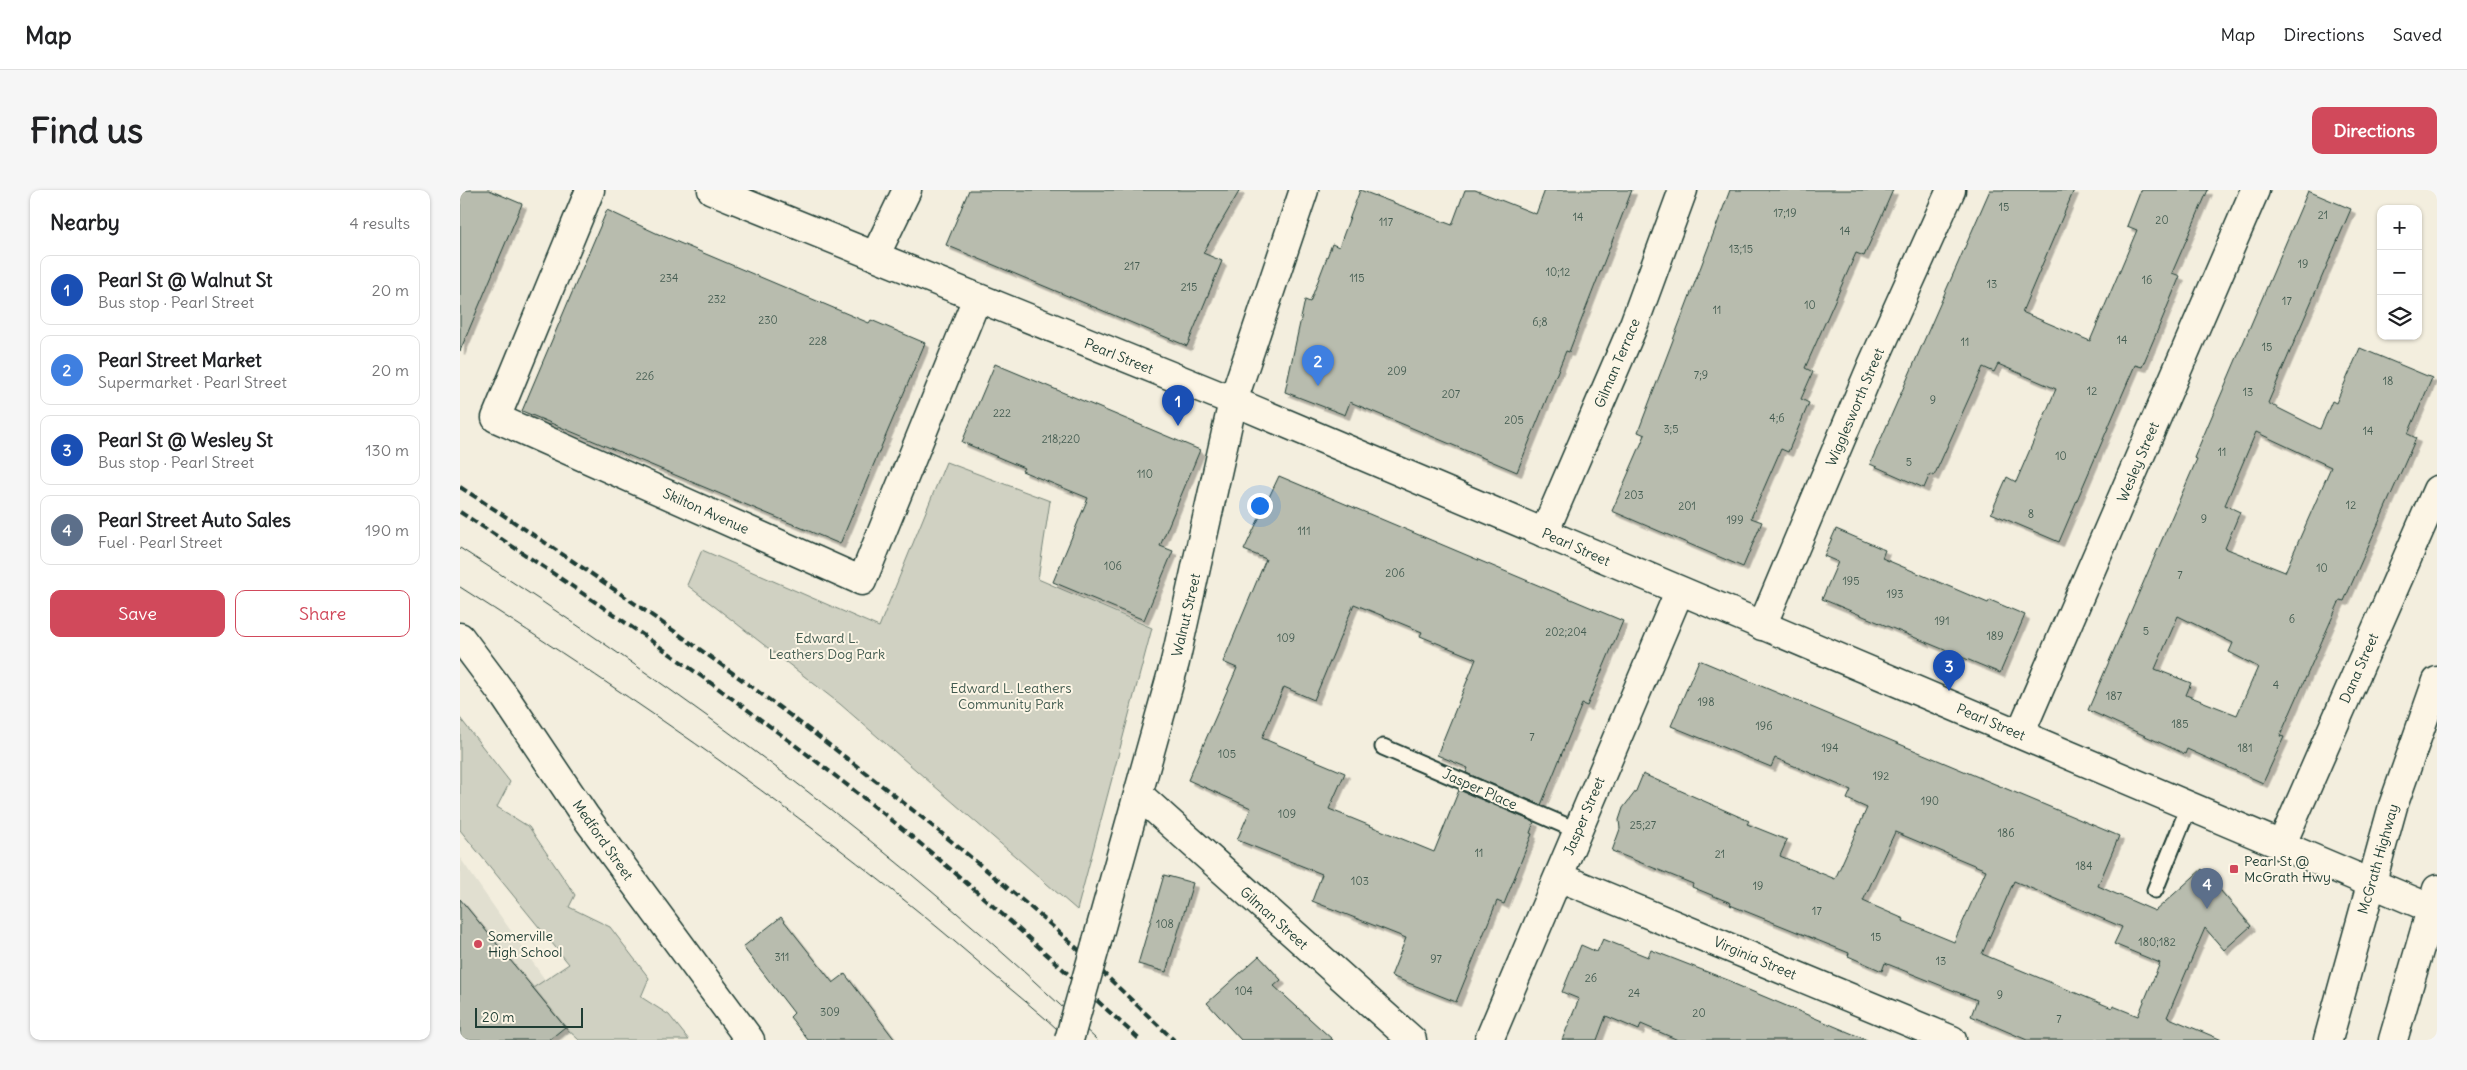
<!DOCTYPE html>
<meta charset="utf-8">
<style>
body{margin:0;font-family:Delius,sans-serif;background:#f6f6f6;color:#202124}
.controls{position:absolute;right:15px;top:15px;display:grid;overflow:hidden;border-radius:10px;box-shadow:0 1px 4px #0004}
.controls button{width:45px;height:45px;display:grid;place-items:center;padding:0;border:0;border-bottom:1px solid #e0e0e0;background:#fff;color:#202124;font:25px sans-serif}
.scale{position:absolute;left:15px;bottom:12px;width:108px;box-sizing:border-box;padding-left:5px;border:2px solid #1f3d34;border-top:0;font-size:14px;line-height:18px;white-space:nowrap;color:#1f3d34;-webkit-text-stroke:4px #fcf5e5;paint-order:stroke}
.you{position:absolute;left:799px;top:315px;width:18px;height:18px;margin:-12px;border:4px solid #fff;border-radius:50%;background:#1a73e8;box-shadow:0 0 0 8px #1a73e833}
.badge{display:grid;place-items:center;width:32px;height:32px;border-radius:50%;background:#d1495b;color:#fff;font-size:16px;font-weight:700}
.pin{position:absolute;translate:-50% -41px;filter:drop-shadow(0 1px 2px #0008)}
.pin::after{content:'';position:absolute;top:26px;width:18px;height:15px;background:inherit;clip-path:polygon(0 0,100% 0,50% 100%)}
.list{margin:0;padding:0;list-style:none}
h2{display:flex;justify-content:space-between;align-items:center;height:65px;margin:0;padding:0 20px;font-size:21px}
h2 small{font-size:16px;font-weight:400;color:#757577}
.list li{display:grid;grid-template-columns:32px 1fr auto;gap:15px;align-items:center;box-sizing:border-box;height:70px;margin:0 10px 10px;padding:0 10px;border:1px solid #e0e0e0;border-radius:10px}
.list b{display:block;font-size:19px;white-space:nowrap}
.list p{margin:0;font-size:16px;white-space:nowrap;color:#757577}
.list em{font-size:16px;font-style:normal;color:#757577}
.actions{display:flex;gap:10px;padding:15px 20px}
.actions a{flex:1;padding:11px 0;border:1px solid #d1495b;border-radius:10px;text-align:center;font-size:18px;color:#d1495b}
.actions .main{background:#d1495b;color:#fff}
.icon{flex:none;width:28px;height:28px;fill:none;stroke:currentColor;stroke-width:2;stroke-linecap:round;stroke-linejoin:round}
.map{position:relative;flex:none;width:1977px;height:850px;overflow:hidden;border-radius:10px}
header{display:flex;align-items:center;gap:30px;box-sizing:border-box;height:70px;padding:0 25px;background:#fff;border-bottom:1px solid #e0e0e0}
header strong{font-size:24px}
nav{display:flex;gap:28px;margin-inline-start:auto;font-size:18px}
.intro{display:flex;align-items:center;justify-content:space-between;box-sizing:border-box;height:120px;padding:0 30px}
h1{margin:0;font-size:35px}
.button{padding:12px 22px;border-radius:10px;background:#d1495b;color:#fff;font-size:18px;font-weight:700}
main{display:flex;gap:30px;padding:0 30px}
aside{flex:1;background:#fff;border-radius:10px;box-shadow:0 1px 4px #0004}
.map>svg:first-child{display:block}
.built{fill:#e1dfd0}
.green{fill:#d0d1c2;stroke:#78877b}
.building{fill:#b8bcae;stroke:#1f3d34;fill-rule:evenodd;filter:url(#shadow)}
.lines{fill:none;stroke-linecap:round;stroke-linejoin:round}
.service-casing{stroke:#1f3d34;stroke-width:19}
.minor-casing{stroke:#1f3d34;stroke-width:31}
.tertiary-casing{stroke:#1f3d34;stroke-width:31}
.secondary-casing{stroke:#1f3d34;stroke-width:31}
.trunk-casing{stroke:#1f3d34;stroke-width:31}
.service{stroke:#fcf5e5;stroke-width:15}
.minor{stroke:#fcf5e5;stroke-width:28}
.tertiary{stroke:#fcf5e5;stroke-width:28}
.secondary{stroke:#fcf5e5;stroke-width:28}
.trunk{stroke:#fcf5e5;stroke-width:28}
.tram{stroke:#1f3d34;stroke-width:1}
.rail{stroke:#1f3d34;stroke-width:4;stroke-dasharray:8 4;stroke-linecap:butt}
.minor-bridge-casing{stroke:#1f3d34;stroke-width:31;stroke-linecap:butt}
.minor-bridge{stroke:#fcf5e5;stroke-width:28}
.poi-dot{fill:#d1495b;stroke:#fcf5e5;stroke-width:2}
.labels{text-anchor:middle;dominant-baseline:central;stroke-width:4;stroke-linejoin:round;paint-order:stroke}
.number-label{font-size:11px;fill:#455d52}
.street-label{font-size:14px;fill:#1f3d34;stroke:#fcf5e5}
.park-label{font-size:14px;fill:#425b50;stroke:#fcf5e5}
.poi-label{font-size:14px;fill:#1f3d34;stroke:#fcf5e5;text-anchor:start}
</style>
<header>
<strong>Map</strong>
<nav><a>Map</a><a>Directions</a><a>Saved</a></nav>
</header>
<div class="intro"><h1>Find us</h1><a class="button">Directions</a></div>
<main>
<aside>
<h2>Nearby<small>4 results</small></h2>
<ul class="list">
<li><span class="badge" style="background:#1a4fb4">1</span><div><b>Pearl St @ Walnut St</b><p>Bus stop · Pearl Street</p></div><em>20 m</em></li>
<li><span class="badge" style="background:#3f7fe0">2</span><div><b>Pearl Street Market</b><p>Supermarket · Pearl Street</p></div><em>20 m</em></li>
<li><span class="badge" style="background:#1a4fb4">3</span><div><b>Pearl St @ Wesley St</b><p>Bus stop · Pearl Street</p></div><em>130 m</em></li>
<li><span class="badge" style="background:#5c6f8a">4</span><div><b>Pearl Street Auto Sales</b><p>Fuel · Pearl Street</p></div><em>190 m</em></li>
</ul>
<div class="actions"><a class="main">Save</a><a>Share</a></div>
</aside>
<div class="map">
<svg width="1977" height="850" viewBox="0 0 1977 850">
<defs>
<filter id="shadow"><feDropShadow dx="4.5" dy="4.5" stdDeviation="0" flood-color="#0004"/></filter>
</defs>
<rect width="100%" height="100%" fill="#f3eede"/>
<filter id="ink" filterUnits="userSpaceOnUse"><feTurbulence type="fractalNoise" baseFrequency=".02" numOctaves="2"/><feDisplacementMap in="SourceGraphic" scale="10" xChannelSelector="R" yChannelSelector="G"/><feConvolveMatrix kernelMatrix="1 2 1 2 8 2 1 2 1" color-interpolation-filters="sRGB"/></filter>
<g filter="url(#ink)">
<path class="built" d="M 0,668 L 118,837 L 102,850 L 0,850 Z"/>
<path class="green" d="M 486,272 L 590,311 L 578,389 L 692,438 L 617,720 L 380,514 L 227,395 L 242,360 L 419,437 Z
M 0,528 L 50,592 L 37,617 L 69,637 L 115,705 L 109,717 L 150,737 L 189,788 L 181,807 L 209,825 L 229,850 L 119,850 L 105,837 L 73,798 L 109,774 L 0,640 Z"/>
<path class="building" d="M 0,0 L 29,0 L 62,14 L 0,161 Z
M 509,0 L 780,0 L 743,63 L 762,71 L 727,156 L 486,55 Z
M 900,0 L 992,35 L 1005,0 L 1015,0 L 1076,24 L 1085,0 L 1172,0 L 1109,162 L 1106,161 L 1057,282 L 890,212 L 885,225 L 825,202 L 845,110 L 850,112 L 872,54 L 879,57 Z
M 1270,0 L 1433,0 L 1404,66 L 1396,63 L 1345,178 L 1353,182 L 1341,209 L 1349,213 L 1328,262 L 1321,259 L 1291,328 L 1302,332 L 1283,377 L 1152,321 L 1185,245 L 1178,242 Z
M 1530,0 L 1614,0 L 1562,122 L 1630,151 L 1677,40 L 1667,36 L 1681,0 L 1748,0 L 1712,83 L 1720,86 L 1696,144 L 1682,177 L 1675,175 L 1599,352 L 1531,323 L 1547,287 L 1556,292 L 1596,199 L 1538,174 L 1534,182 L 1523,177 L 1474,286 L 1470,284 L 1464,298 L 1410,274 Z
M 1848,1 L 1891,19 L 1808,213 L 1860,239 L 1872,211 L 1876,213 L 1900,158 L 1972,188 L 1948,244 L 1956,248 L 1884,411 L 1880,410 L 1820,546 L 1824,547 L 1803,593 L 1727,559 L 1725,564 L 1628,520 L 1737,269 L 1734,268 ZM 1796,242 L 1871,277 L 1825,382 L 1765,358 L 1780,322 L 1765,315 ZM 1718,426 L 1773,453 L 1769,462 L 1798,477 L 1777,525 L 1726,505 L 1731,493 L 1695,479 Z
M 147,20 L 196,43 L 409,133 L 411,130 L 465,153 L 380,354 L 62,221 Z
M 535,174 L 740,260 L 700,356 L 713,361 L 684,430 L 593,392 L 628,308 L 562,281 L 564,278 L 502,252 Z
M 819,286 L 1163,431 L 1127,516 L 1122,514 L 1081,615 L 1006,583 L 1008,578 L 977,565 L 1016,469 L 960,446 L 962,442 L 894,414 L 854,510 L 824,497 L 802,548 L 885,583 L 869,619 L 974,662 L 999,600 L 1074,632 L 1070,643 L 1072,644 L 1044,714 L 1037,711 L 996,812 L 931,786 L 946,748 L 852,711 L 862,684 L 777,650 L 791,618 L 728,590 L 777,478 L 763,472 L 806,369 L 784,360 Z
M 1376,339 L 1425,360 L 1422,368 L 1528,413 L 1530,410 L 1565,425 L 1540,483 L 1362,409 L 1378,372 L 1364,366 Z
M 1239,470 L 1659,646 L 1638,696 L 1695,721 L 1742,679 L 1791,736 L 1764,760 L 1745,738 L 1707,827 L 1762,850 L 1567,850 L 1511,826 L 1517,810 L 1425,773 L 1422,781 L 1388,766 L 1389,763 L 1270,715 L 1271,713 L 1232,697 L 1233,694 L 1152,661 L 1160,639 L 1159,630 L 1163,618 L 1176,601 L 1183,584 L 1289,631 L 1287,634 L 1327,650 L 1320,666 L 1375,689 L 1407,618 L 1387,609 L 1391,600 L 1315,568 L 1311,577 L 1211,536 ZM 1435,642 L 1526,680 L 1494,752 L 1443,731 L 1444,729 L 1403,711 ZM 1554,691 L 1662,737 L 1654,754 L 1700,773 L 1678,826 L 1653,816 L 1652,818 L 1522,764 Z
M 704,685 L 733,693 L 706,782 L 678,774 Z
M 0,709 L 105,837 L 89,850 L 0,850 Z
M 321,727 L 373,793 L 385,784 L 435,850 L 348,850 L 330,827 L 334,823 L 283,757 Z
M 1143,749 L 1188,767 L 1191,760 L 1273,792 L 1272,793 L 1407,850 L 1218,850 L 1181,834 L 1179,840 L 1146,826 L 1137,850 L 1102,850 L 1119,809 L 1102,802 L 1121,755 L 1137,762 Z
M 799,766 L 821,790 L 814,796 L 873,850 L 781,850 L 747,813 Z"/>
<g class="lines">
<g class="service-casing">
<path id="service" d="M 923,557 L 1118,641
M 1695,700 L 1729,616"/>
</g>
<g class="minor-casing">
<path id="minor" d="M 130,0 L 36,228 L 402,391 L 517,108
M 415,66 L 447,0
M 1084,343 L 1174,134 L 1223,0
M 1302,436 L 1413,173 L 1491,0
M 1560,544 L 1795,0
M 678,604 L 952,850
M 1821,656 L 1977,300
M 1099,687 L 1492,850
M 637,751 L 715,472 L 773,211 L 844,0
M 1029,850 L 1219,402"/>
</g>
<g class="tertiary-casing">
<path id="tertiary" d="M 252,0 L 773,211 L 1977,721"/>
</g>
<g class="secondary-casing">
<path id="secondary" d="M 0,447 L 45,507 L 125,626 L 290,850"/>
</g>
<g class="trunk-casing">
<path id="trunk" d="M 1868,850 L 1933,616 L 1977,491
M 1933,850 L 1977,699"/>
</g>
<use href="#service" class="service"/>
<use href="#minor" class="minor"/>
<use href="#tertiary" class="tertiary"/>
<use href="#secondary" class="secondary"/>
<use href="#trunk" class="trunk"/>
<path class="tram" d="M 0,358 C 226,503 444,664 637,850
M 0,397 C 182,513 359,634 522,775 C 551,800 582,824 609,850"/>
<path class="rail" d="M 0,297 C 207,430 405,574 591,735 C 633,772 673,812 714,850
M 0,322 C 145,416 288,516 424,624 C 513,695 596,773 680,850"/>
<g class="minor-bridge-casing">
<path id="minor-bridge" d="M 609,850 L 637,751"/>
</g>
<use href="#minor-bridge" class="minor-bridge"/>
</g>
</g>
<g class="poi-dot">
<rect x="1769" y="674" width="10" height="10" rx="2.5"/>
<circle cx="18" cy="754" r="5"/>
</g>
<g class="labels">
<g class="number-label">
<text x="1544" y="17">15</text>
<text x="1325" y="23">17;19</text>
<text x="1863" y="25">21</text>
<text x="1118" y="27">14</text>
<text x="1702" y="30">20</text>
<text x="926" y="32">117</text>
<text x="1385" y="41">14</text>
<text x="1281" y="59">13;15</text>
<text x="1843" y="74">19</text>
<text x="672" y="76">217</text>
<text x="1098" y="82">10;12</text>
<text x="209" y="88">234</text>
<text x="897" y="88">115</text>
<text x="1687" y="90">16</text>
<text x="1532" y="94">13</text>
<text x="729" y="97">215</text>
<text x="257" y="109">232</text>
<text x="1827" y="111">17</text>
<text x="1350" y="115">10</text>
<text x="1257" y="120">11</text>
<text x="308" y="130">230</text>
<text x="1080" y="132">6;8</text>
<text x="1662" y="150">14</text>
<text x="358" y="151">228</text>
<text x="1505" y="152">11</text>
<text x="1807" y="157">15</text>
<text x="937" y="181">209</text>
<text x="1241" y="185">7;9</text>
<text x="185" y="186">226</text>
<text x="1928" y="191">18</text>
<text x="1632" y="201">12</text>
<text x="1788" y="202">13</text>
<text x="991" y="204">207</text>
<text x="1473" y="210">9</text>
<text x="542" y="223">222</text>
<text x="1317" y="228">4;6</text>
<text x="1054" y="230">205</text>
<text x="1211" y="239">3;5</text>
<text x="1908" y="241">14</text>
<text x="601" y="249">218;220</text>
<text x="1762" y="262">11</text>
<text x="1601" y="266">10</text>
<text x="1449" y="272">5</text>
<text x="685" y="284">110</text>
<text x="1174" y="305">203</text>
<text x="1891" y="315">12</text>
<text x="1227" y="316">201</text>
<text x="1571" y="324">8</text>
<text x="1744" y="329">9</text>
<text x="1275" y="330">199</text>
<text x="844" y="341">111</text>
<text x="653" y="376">106</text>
<text x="1862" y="378">10</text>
<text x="935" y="383">206</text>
<text x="1720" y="385">7</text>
<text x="1391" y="391">195</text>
<text x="1435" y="404">193</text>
<text x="1832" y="429">6</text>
<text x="1482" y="431">191</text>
<text x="1686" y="441">5</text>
<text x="1106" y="442">202;204</text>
<text x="1535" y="446">189</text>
<text x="826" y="448">109</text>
<text x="1816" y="495">4</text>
<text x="1654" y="506">187</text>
<text x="1246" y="512">198</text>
<text x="1720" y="534">185</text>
<text x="1304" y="536">196</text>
<text x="1072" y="547">7</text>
<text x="1370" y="558">194</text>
<text x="1785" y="558">181</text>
<text x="767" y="564">105</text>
<text x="1421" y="586">192</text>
<text x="1470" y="611">190</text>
<text x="827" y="624">109</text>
<text x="1183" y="635">25;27</text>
<text x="1546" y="643">186</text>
<text x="1019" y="663">11</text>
<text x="1260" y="664">21</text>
<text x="1624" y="676">184</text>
<text x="900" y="691">103</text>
<text x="1298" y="696">19</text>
<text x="1357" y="721">17</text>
<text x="705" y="734">108</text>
<text x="1416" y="747">15</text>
<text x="1697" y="752">180;182</text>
<text x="322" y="767">311</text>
<text x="976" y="769">97</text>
<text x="1481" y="771">13</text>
<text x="1131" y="788">26</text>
<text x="784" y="801">104</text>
<text x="1174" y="803">24</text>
<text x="1540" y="805">9</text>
<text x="370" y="822">309</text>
<text x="1239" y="823">20</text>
<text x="1599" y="829">7</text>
</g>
<g class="street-label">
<text transform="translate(659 166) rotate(22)">Pearl Street</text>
<text transform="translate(1157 173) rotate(-67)">Gilman Terrace</text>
<text transform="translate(1395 217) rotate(-67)">Wigglesworth Street</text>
<text transform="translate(1678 272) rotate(-67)">Wesley Street</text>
<text transform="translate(246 321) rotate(24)">Skilton Avenue</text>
<text transform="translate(1116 357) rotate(24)">Pearl Street</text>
<text transform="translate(726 425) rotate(-77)">Walnut Street</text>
<text transform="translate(1899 478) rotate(-66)">Dana Street</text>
<text transform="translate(1531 532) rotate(23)">Pearl Street</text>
<text transform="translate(1020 599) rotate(24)">Jasper Place</text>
<text transform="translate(1124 626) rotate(-67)">Jasper Street</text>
<text transform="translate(143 650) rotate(55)">Medford Street</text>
<text transform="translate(1918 669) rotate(-74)">McGrath Highway</text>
<text transform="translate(814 728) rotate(42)">Gilman Street</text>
<text transform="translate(1295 768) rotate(23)">Virginia Street</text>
</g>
<g class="park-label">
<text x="367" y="448">Edward L.<tspan x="367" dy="16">Leathers Dog Park</tspan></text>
<text x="551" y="498">Edward L. Leathers<tspan x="551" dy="16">Community Park</tspan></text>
</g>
<g class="poi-label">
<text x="1784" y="671">Pearl St @<tspan x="1784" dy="16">McGrath Hwy</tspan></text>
<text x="28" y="746">Somerville<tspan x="28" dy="16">High School</tspan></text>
</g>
</g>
</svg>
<div class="controls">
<button>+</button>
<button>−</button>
<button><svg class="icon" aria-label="layers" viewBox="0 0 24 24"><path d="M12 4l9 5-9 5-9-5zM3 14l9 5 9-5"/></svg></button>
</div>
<div class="scale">20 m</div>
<div class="you"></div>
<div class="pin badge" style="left:718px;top:236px;background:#1a4fb4">1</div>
<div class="pin badge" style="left:858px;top:196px;background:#3f7fe0">2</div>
<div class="pin badge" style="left:1489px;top:501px;background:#1a4fb4">3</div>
<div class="pin badge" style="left:1747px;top:719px;background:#5c6f8a">4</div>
</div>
</main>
